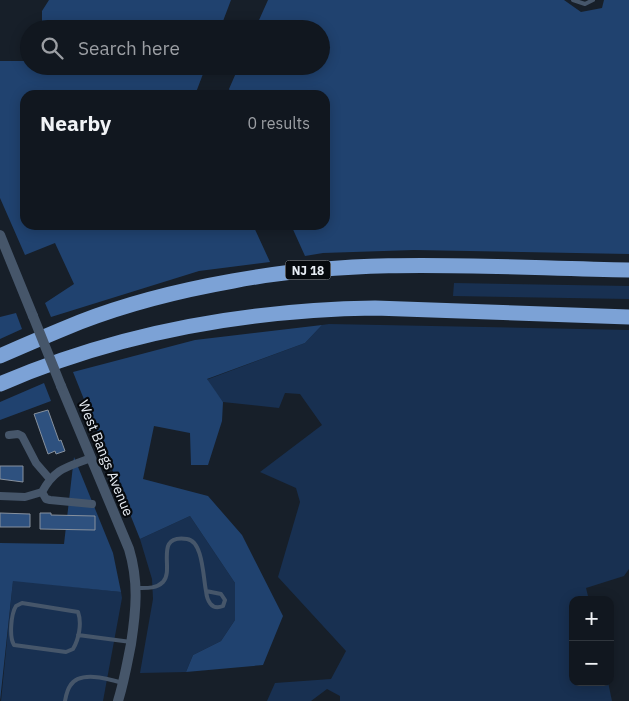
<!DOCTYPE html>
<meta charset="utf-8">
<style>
body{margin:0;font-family:"IBM Plex Sans",sans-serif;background:#1e242c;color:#f1f3f6}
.controls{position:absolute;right:15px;bottom:15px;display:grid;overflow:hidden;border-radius:10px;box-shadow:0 2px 12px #0003}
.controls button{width:45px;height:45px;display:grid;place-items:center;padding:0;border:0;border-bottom:1px solid #30363d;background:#11171f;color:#f1f3f6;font:25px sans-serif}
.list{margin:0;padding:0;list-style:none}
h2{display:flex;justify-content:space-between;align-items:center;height:65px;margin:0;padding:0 20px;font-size:21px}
h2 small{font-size:16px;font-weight:400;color:#9c9fa4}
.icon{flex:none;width:28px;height:28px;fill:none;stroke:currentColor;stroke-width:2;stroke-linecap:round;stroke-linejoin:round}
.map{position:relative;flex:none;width:629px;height:701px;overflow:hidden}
.search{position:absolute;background:#11171f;box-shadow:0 2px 12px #0003;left:20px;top:20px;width:310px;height:55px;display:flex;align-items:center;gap:12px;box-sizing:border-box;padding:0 18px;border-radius:28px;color:#9c9fa4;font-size:19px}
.panel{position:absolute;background:#11171f;box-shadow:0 2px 12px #0003;left:20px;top:90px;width:310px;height:140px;border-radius:15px}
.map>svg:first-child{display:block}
.green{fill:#183051}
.forest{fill:#20426f}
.building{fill:#2e517f;stroke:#87919e}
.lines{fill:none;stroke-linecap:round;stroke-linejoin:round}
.service{stroke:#46566a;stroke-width:4}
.minor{stroke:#46566a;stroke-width:8}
.tertiary{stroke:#46566a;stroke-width:10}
.motorway{stroke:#7ca2d6;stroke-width:15}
.tertiary-bridge{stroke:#46566a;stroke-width:10}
.labels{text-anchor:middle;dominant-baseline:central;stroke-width:4.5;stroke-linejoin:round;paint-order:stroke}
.shield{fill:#06090d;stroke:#a4a8ae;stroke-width:1}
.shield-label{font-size:12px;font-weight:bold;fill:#e7ecf3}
.street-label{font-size:14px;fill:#e7ecf3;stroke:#06090d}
</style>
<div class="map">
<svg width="629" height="701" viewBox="0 0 629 701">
<rect width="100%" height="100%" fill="#171f29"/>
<path class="green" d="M 454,283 L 629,286 L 629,299 L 453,296 Z
M 329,324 L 629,330 L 629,569 L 624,576 L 586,588 L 589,600 L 573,600 L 573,682 L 608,682 L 612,701 L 340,701 L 340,696 L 327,689 L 311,701 L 267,701 L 275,683 L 331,679 L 346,651 L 278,577 L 300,502 L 296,488 L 260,472 L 322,425 L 300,394 L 285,393 L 279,408 L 223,402 L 206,380 L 305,343 L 322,325 Z
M 190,516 L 235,583 L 235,620 L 221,641 L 193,655 L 186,672 L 140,673 L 153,599 L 152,579 L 140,539 Z
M 13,580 L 121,592 L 122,598 L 103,701 L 1,701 Z"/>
<path class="forest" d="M 49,0 L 231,0 L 220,29 L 42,29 L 42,11 Z
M 268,0 L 564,0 L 581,12 L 602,8 L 604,0 L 629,0 L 629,254 L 414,250 L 323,253 L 305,256 L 291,225 L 325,225 L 325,95 L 232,95 L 229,89 L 239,66 L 321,66 L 321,29 L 255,29 Z
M 0,61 L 29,61 L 29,66 L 206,66 L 195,95 L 25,95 L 25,225 L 253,225 L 270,262 L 199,271 L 51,317 L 45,303 L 74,284 L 55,243 L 25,255 L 0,198 Z
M 16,313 L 22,329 L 0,339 L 0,317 Z
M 322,325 L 305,343 L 207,379 L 223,402 L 222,421 L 208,465 L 191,465 L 190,433 L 154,426 L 143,479 L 208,496 L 242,535 L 283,616 L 263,665 L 186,672 L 193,655 L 221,641 L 235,620 L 235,583 L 190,516 L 140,539 L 73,372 L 195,340 Z
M 44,383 L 51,401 L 0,420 L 0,402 Z
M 74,457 L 113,553 L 121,592 L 13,581 L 0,701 L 0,543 L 64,544 Z"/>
<path class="building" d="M 48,410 L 59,441 L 61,440 L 65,451 L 56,454 L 55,451 L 48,454 L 34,414 Z
M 0,466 L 23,466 L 23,482 L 0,479 Z
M 0,513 L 30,514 L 30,527 L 0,527 Z
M 40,513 L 51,513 L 51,515 L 95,516 L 95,530 L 40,529 Z"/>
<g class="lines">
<path class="service" d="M 573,0 L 585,4 L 593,0
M 137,588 C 146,588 156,589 163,582 C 175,570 153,534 187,539 C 203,541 203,577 206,591
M 206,591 L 221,594 L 225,600 L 223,606 C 211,611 207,600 206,591 Z
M 22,603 L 78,612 C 82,623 79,639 73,649 L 66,652 L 14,645 C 9,637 11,614 16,606 Z
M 78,635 L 131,642
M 65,701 C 66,696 67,690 70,686 C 79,670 109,679 123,683"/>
<path class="minor" d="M 9,435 L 18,434 L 22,436 L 36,463 L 49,478
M 42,492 L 46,499 L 50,500 L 92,504
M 0,496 L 25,497 L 42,492 C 55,468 67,467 91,458"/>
<path class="tertiary" d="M 0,235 L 33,316
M 61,386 L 129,549 C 139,582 136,611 131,644 C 127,664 124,682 118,701"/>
<path class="motorway" d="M 0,356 C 27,344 53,333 80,322 C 129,303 182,290 233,281 C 364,256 497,268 629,270
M 0,384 C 120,332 244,310 375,308 L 629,317"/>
<path class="tertiary-bridge" d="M 33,316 L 61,386"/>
</g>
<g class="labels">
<rect class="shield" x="285.5" y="260.5" width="45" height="19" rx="4"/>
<g class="shield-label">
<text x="308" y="270">NJ 18</text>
</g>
<g class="street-label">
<text transform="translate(106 458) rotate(68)">West Bangs Avenue</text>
</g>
</g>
</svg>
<div class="controls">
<button>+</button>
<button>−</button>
</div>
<div class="search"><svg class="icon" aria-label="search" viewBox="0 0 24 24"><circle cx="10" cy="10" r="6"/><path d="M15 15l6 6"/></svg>Search here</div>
<section class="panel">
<h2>Nearby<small>0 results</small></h2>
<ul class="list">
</ul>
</section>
</div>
